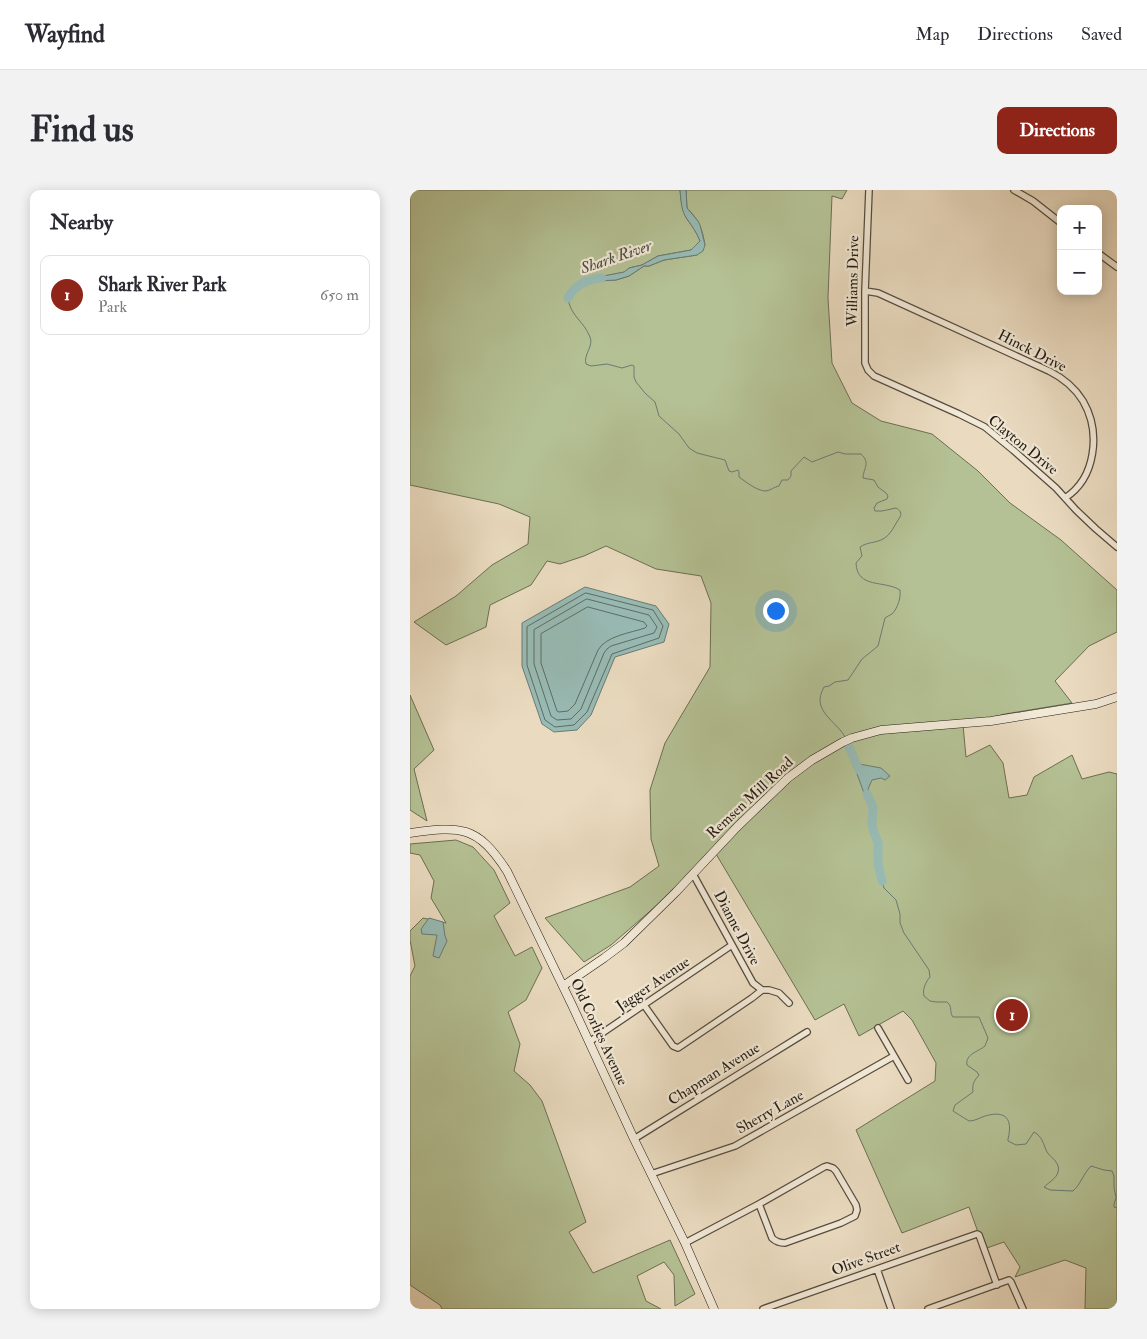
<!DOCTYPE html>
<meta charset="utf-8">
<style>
body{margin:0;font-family:"IM FELL Double Pica",serif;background:#f2f2f3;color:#2b2b33}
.controls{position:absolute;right:15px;top:15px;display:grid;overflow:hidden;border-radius:10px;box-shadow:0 2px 12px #0003}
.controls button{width:45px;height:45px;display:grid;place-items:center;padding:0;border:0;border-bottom:1px solid #e1e1e2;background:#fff;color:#2b2b33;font:25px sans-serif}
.you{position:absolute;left:365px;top:420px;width:18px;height:18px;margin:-12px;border:4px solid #fff;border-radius:50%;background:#1a73e8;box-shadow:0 0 0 8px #1a73e833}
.badge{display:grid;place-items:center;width:32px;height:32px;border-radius:50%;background:#8f2418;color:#fff;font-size:16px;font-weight:700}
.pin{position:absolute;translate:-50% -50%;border:2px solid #fff;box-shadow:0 1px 5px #0006}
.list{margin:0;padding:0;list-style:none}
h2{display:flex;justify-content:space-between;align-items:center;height:65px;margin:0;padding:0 20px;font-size:21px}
h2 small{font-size:16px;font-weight:400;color:#7c7c81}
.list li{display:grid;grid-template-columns:32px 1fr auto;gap:15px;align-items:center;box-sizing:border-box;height:80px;margin:0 10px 10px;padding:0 10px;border:1px solid #e1e1e2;border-radius:10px}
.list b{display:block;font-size:19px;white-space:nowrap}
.list p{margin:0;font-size:16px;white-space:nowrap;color:#7c7c81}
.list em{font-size:16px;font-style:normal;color:#7c7c81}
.map{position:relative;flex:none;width:707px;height:1119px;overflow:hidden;border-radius:10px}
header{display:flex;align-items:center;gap:30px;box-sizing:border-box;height:70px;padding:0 25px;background:#fff;border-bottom:1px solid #e1e1e2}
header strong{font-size:24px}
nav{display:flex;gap:28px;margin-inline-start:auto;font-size:18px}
.intro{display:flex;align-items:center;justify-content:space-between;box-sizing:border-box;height:120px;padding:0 30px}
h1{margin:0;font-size:35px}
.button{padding:12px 22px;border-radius:10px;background:#8f2418;color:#fff;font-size:18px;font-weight:700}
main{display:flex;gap:30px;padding:0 30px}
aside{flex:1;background:#fff;border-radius:10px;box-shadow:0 2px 12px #0003}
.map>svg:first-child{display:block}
.green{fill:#b4c194;stroke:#6c6e53}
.water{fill:#98bbb5;stroke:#6a7b74}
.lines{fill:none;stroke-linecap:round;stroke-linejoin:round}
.shore{stroke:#5e6c64;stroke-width:1}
.stream{stroke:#6a7b74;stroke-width:1}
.river{stroke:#98bbb5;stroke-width:9}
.street-casing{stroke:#564c3e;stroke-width:8}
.secondary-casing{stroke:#241c12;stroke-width:9}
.street{stroke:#f1e8d6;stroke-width:5.5}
.secondary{stroke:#f1e8d6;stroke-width:8}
.labels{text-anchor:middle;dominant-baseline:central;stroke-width:4.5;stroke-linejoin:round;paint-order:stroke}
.street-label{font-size:15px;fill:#241c12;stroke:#f1e8d6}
.water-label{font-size:16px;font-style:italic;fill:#474c43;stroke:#f1e8d6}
</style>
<header>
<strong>Wayfind</strong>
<nav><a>Map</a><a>Directions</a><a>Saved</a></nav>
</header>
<div class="intro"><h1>Find us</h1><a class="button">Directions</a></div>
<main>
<aside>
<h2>Nearby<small></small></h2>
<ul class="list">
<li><span class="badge">1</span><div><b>Shark River Park</b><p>Park</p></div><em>650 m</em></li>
</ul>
</aside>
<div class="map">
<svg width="707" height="1119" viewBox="0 0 707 1119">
<rect width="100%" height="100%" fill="#eadbc0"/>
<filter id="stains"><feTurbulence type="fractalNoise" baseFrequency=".004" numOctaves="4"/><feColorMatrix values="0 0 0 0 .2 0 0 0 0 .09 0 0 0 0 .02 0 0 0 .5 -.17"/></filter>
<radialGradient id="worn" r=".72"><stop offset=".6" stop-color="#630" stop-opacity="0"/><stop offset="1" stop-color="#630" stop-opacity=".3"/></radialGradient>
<path class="green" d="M 0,0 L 270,0 C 271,10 272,21 277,29 C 282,36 287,43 290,51 L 281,60 L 248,66 L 232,75 L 219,78 L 215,82 L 179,89 L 187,91 L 206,90 L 219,86 L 234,76 L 239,76 L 254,70 L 287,65 L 295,55 C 292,38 289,30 277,18 L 276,0 L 437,0 L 432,9 L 422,6 L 418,108 L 422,173 L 442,213 L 471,231 L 522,244 L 568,281 L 600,313 L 651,350 L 707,400 L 707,442 L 679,456 L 645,491 L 662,513 L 595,524 L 553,535 L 556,567 L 580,555 L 593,573 L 599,608 L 617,605 L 624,587 L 662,565 L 672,589 L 699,582 L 707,584 L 707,1119 L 675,1119 L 676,1078 L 655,1070 L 605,1087 L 610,1077 L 594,1052 L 574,1059 L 559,1017 L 492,1043 L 446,940 L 525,891 L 526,873 L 502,830 L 493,821 L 449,846 L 434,814 L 405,830 L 306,664 L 201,755 L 174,772 L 135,728 L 220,697 L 249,676 L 241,649 L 240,600 L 255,553 L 300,477 L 301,413 L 291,386 L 246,379 L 196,356 L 174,366 L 150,374 L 137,371 L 121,395 L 80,415 L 76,437 L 36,455 L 4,432 L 46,406 L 82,375 L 118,354 L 120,327 L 89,314 L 0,295 Z
M 0,505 L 24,560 L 4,579 L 17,631 L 0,620 Z
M 46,650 L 63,657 L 84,680 L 100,713 L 84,726 L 105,766 L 122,757 L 132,778 L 116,810 L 98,822 L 110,854 L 104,881 L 120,895 L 132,911 L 176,1032 L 159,1042 L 183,1083 L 260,1050 L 285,1104 L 265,1116 L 264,1085 L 254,1072 L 227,1086 L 236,1111 L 251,1119 L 32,1119 L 30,1115 L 0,1095 L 0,786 L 5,776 L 0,750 L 0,741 L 13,728 L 36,733 L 21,708 L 24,691 L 10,665 L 0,663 L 0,654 Z"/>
<path class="water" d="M 270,0 L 276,0 L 277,18 L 288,31 L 290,35 L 295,55 L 293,61 L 287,65 L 254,70 L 239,76 L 234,76 L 219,86 L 206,90 L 187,91 L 178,89 L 214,82 L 219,78 L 232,75 L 248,66 L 281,60 L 290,51 C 287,43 282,36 277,29 C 271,21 271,10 270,0 Z
M 175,397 L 246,416 L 259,434 L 254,452 L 205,467 L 181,525 L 167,540 L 144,542 L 132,534 L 112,476 L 112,433 Z
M 445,570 L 449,574 L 471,578 L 480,586 L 475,590 L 471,588 L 462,590 L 458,599 L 461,605 L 462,614 L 458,614 L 443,573 Z
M 19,728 L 33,732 L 35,746 L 37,751 L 29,768 L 23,766 L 27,745 L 12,744 L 11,739 Z"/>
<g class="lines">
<path class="shore" d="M 176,403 L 243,420 L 253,436 L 249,448 L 202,464 L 177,522 L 164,535 L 145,537 L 135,530 L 117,475 L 117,437 Z
M 177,409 L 239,425 L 247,437 L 244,443 L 201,456 L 197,459 L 194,463 L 171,519 L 161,529 L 147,530 L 141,526 L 124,474 L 124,440 Z
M 178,417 L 234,432 L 237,436 L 235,438 C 220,443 196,446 188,460 L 165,514 L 158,521 L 149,522 L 147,521 L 131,473 L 131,444 Z"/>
<path class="stream" d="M 158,108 C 160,126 174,131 180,147 C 184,156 173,165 176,174 L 181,176 L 197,174 L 212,178 L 222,175 L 224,176 L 224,187 L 226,192 L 235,203 L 245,212 L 249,226 L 269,244 L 279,258 L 287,263 L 315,270 L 319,281 L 322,282 L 328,280 L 329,282 L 329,287 C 336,292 347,301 356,301 C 361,300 364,297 369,296 L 372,290 L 378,290 L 381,286 L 381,281 L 394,267 L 402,272 L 428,262 L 435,264 L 451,264 C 461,273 453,279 453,288 L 464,290 L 468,297 L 476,303 L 478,306 L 477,309 L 467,313 L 464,318 L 465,321 L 472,321 L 486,318 C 490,320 492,323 490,327 C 485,334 481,345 473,349 C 466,353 457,352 450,357 L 452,366 L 446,373 C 447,399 474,390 490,400 C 491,407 488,418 482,424 C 480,425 478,426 475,428 L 468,456 L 452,469 L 438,490 L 425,492 L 419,496 L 414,497 C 400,521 427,531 435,547
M 462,614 L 464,644 L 467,659 L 467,676 L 474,698 L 486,710 L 490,724 L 490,733 L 494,743 L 519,780 L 520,787 C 516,791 512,800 514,806 L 520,811 L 526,812 L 537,812 C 543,817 539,822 543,827 L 569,827 L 578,848 L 575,856 C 568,862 555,864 557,875 L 567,882 L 569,885 C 564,891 562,894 563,902 L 545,915 L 543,921 L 559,931 C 565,931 569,928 575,926 C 596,920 603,929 598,949 L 598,951 L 606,955 L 616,954 L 624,942 C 633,947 633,954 637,962 C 641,968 651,973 648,982 C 647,988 638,993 634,997 L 640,1000 L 663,1001 C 671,994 673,984 681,976 L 694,980 L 702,981 L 704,986 L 704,997 L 706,1008 L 704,1014 L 704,1017 L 707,1018"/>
<path class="river" d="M 158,108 C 165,94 178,89 192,88
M 437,552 L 449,580
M 457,604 L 463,617 L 462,634 L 464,643 L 468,652 L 468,674 L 472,691"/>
<g class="street-casing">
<path id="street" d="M 459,0 L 455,101 L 455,173 L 458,180 L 464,186 L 549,224 L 575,237 L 603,260 L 646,298 L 666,320 L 686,339 L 707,357
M 604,0 L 623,11 L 651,33
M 688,63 L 707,77
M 455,101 L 468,103 L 639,181 C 653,188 665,198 673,211 C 691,242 686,288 655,308
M 283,684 L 343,793 L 352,800 L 359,800 L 369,803 L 379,813
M 234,815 L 263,856 L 268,858 L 342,808 L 352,800
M 468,838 L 498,890
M 179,852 L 322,755
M 224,949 L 397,842
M 417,976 L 423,978 L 426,981 L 446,1015 L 447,1020 L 445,1026 L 431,1033 L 375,1053 C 369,1053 366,1052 362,1048 L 349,1014 L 414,977 Z
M 241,984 L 325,956 L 484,866
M 275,1053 L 349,1014
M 467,1079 L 481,1119
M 353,1119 L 567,1044 L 569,1045 L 587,1095
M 518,1119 L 599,1090 L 601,1092 L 613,1119"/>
</g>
<g class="secondary-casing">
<path id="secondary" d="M 0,643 C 51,636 67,635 97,681 L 162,815 L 224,949 L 275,1053 L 304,1119
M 153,796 L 194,768 L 214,753 L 266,702 L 327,637 L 378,588 L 402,570 L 433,552 L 442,548 L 471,540 L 581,531 L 686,514 L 707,507"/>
</g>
<use href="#street" class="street"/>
<use href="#secondary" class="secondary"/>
</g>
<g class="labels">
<g class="street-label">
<text transform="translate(443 91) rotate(-89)">Williams Drive</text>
<text transform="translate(622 161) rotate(27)">Hinck Drive</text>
<text transform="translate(613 255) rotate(39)">Clayton Drive</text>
<text transform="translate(340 608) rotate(-43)">Remsen Mill Road</text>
<text transform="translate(327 738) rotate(62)">Dianne Drive</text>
<text transform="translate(243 794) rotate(-34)">Jagger Avenue</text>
<text transform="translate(189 842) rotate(65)">Old Corlies Avenue</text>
<text transform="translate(304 884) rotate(-32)">Chapman Avenue</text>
<text transform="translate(360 922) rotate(-29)">Sherry Lane</text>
<text transform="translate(456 1069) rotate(-20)">Olive Street</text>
</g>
<g class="water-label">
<text transform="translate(206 67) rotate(-19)">Shark River</text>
</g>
</g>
<rect width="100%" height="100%" filter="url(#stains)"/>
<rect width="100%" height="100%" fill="url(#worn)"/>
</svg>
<div class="controls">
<button>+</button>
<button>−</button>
</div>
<div class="you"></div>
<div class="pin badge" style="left:602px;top:825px">1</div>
</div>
</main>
